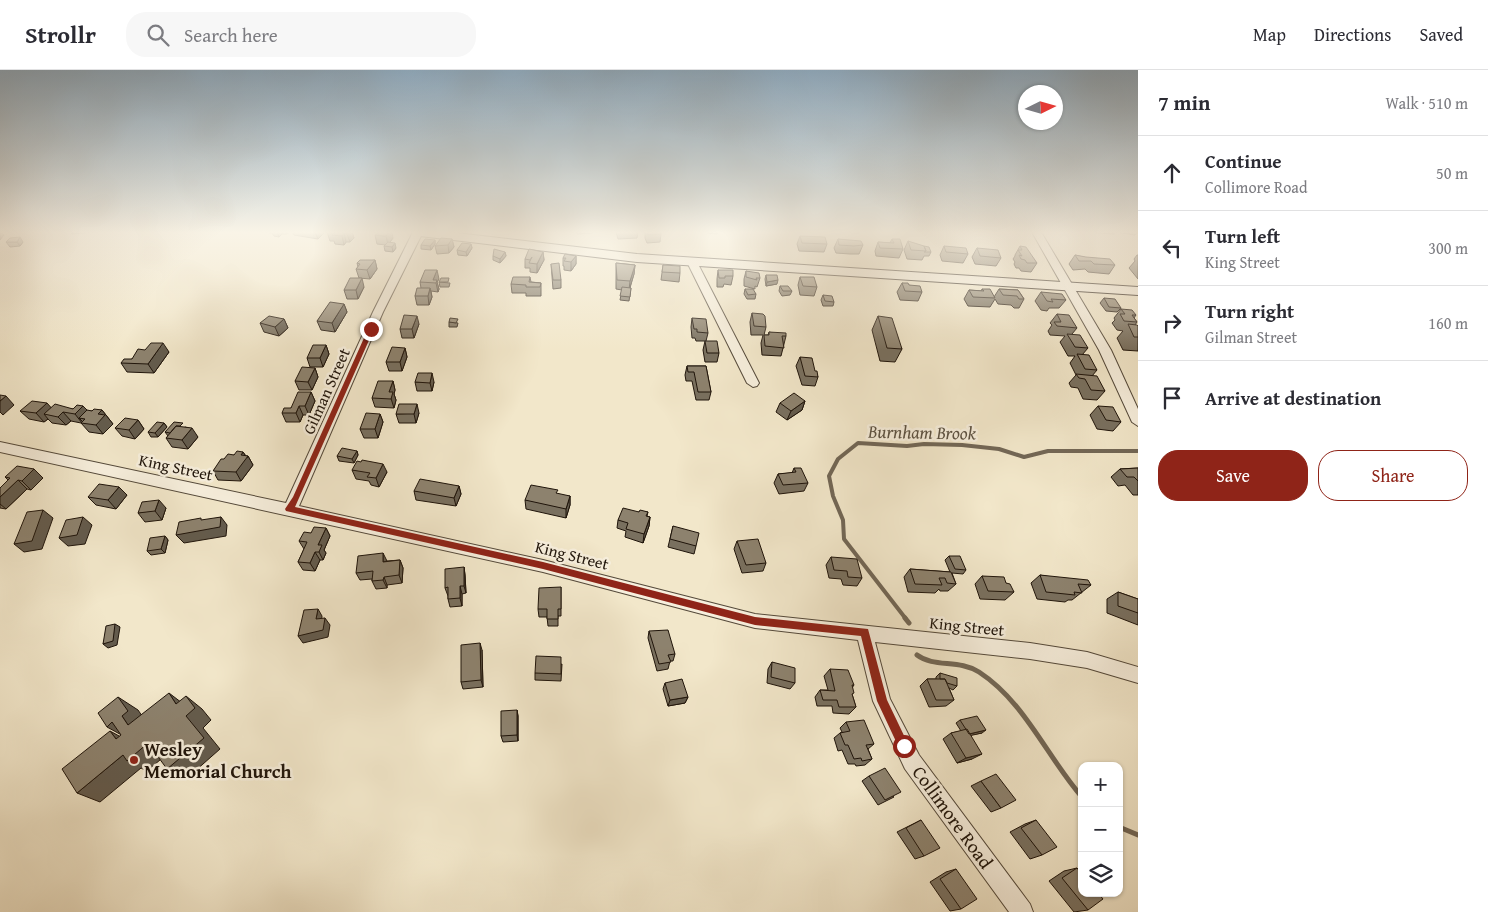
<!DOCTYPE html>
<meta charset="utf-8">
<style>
body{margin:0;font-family:"Gentium Book Plus",serif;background:#f7f7f7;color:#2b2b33}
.controls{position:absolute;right:15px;bottom:15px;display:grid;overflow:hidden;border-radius:10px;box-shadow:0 1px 4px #0004}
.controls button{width:45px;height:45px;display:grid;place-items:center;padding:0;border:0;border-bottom:1px solid #e1e1e2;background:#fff;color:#2b2b33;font:25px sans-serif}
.compass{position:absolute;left:1018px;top:15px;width:45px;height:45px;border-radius:50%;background:#fff;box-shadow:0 1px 4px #0004;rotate:85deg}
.stop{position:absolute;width:15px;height:15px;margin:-11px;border:4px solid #8f2418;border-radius:50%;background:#fff}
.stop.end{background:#8f2418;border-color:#fff;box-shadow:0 1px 5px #0008}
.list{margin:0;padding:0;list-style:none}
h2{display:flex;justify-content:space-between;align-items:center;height:65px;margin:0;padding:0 20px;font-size:21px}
h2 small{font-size:16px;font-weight:400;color:#7c7c81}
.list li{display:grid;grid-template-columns:32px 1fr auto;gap:15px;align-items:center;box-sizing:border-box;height:75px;padding:0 20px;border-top:1px solid #e1e1e2}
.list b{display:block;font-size:19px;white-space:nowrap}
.list p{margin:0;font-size:16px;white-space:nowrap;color:#7c7c81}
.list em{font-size:16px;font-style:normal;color:#7c7c81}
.actions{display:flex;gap:10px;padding:15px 20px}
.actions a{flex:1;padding:11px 0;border:1px solid #8f2418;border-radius:20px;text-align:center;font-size:18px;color:#8f2418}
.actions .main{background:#8f2418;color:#fff}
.icon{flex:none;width:28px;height:28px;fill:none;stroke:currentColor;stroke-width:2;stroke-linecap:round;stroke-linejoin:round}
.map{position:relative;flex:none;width:1138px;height:842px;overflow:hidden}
header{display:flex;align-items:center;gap:30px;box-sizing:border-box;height:70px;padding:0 25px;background:#fff;border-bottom:1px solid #e1e1e2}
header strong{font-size:24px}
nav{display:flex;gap:28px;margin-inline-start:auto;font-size:18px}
.search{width:350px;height:45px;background:#f7f7f7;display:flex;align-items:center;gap:12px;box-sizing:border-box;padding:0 18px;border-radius:20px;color:#7c7c81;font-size:19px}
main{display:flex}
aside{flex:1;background:#fff}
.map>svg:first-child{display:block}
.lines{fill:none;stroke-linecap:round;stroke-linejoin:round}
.stream-far1{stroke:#726756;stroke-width:4}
.stream{stroke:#726756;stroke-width:5}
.street-casing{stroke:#54493a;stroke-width:2}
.secondary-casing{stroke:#1f140a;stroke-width:2}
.street{fill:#f7efdd;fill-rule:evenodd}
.secondary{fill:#f7efdd;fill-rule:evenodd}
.wall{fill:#79705f;stroke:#1f140a}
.shaded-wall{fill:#635b4d;stroke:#1f140a}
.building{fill:#8d826e;stroke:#1f140a}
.route{fill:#8f2418}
.poi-dot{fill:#8f2418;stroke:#f7efdd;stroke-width:2}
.labels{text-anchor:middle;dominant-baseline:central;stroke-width:5;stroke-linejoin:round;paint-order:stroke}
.street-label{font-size:16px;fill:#1f140a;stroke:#f7efdd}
.water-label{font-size:18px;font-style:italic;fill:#5e5343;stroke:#f7efdd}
.near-poi-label{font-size:19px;font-weight:bold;fill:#1f140a;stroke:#f7efdd;text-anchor:start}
.near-street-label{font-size:19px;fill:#1f140a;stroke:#f7efdd}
</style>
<header>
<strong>Strollr</strong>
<div class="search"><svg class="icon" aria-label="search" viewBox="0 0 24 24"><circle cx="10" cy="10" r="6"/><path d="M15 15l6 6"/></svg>Search here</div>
<nav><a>Map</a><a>Directions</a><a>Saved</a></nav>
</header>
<main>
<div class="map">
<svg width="1138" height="842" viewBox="0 0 1138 842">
<rect width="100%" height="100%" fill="#f2e7ca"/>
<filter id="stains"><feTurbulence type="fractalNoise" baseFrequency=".004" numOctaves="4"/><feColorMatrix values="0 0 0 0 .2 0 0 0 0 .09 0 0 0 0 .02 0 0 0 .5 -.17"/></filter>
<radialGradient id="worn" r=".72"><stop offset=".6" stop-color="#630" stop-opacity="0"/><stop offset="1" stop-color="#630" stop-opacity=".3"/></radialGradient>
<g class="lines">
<path class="stream-far1" d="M 906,549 L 844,469 L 843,450 L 833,426 L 829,406 L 838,389 L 858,373 L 907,376 L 924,374 L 962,375 L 999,379 L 1024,387 L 1048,381 L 1138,381"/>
<path class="stream" d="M 905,548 L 909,553
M 917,585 C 934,598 959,589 979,602 C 1025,632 1047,687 1082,727
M 1119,757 L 1138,765"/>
<g class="street-casing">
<path id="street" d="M 413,162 L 423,162 L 383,242 L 299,436 L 543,490 L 755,544 L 1030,573 L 1087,582 L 1138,597 L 1138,613 L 1087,598 L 1030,589 L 875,572 L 890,629 L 919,685 L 1030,834 L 1033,842 L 1009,842 L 905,699 L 873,631 L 858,570 L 755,558 L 543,502 L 0,382 L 0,372 L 286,433 L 373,242 Z
M 1032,162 L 1041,162 L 1111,280 L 1138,339 L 1138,356 L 1132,352 L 1099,280 Z
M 692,189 L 697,192 L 759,313 L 757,316 L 753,317 L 747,313 L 687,192 Z"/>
</g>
<g class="secondary-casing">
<path id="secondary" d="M 414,162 L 448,162 L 637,184 L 1138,217 L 1138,225 L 637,192 L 420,166 Z"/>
</g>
<use href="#street" class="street"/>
<use href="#secondary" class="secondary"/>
</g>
<path class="wall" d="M 71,162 L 93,162 L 92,162 L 72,164 Z
M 263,162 L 290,162 L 287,164 L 282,164 L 279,167 L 274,166 L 272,163 Z
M 292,162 L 323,162 L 324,163 L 318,169 L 294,165 Z
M 327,162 L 352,162 L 354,168 L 350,172 L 346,172 L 344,175 L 335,174 L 334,171 L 330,171 Z
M 577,162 L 592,162 L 592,163 L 577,164 Z
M 616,162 L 638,162 L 637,168 L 618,169 Z
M 645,162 L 660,162 L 661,164 L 660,172 L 647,173 L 645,168 Z
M 706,162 L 718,162 L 717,164 L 707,163 Z
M 850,162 L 859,162 L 859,163 L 851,163 Z
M 1097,162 L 1138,162 L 1135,165 L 1116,162 L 1114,164 L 1098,163 Z
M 375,165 L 393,168 L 390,172 L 396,178 L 393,182 L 385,181 L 384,176 L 386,175 L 377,174 Z
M 800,166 L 827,174 L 824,182 L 799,181 L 797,174 Z
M 452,169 L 454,177 L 449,183 L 437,184 L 435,176 Z
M 838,169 L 863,175 L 859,184 L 850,184 L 836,183 L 834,178 Z
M 892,169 L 903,179 L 899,188 L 876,186 L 875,181 L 878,172 L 890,173 Z
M 435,170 L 435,174 L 431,180 L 421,179 L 421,175 Z
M 908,171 L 931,182 L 929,186 L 924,186 L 922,190 L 907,189 L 904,180 Z
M 6,172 L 23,172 L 20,176 L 10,177 Z
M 471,174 L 472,178 L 467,186 L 458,185 L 457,180 Z
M 944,176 L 968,184 L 963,193 L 942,191 L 940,185 Z
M 1020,176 L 1037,193 L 1031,202 L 1021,201 L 1019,198 L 1016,198 L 1014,194 L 1015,192 L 1013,189 L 1015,186 L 1015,185 Z
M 977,178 L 1001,188 L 996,196 L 975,194 L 972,187 Z
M 505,182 L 506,186 L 500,193 L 493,190 L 493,186 Z
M 543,182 L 544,190 L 537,203 L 530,202 L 530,198 L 525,198 L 525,189 Z
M 1075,185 L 1115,195 L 1109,204 L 1088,202 L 1085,199 L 1073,200 L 1069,194 Z
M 1137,185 L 1138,185 L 1138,209 L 1129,198 L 1135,191 L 1134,189 Z
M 576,186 L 576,194 L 571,201 L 564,200 L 564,196 L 563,196 L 563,188 Z
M 375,190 L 377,199 L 370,209 L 359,208 L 356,199 L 358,197 L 357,193 Z
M 616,193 L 635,195 L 634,204 L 630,218 L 631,218 L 629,231 L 620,230 L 622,220 L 616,219 Z
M 551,194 L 561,210 L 561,218 L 553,219 Z
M 663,195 L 680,203 L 679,212 L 661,210 Z
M 718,200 L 733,206 L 731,215 L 724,214 L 723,217 L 717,217 L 717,209 Z
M 746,201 L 760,208 L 757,217 L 755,216 L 755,219 L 744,216 L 744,209 Z
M 766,205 L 777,214 L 766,216 L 765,209 Z
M 530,207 L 531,212 L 541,213 L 541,226 L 526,226 L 526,223 L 512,223 L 511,214 Z
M 800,207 L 817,217 L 814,226 L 800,225 L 798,215 Z
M 439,209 L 437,212 L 439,219 L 438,222 L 431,221 L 432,227 L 429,235 L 417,235 L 415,226 L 421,218 L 420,212 Z
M 439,212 L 450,213 L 449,217 L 440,217 Z
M 902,213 L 909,215 L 922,222 L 918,231 L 900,230 L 897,222 Z
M 780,216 L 792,221 L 790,225 L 782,226 L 779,221 Z
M 364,217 L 358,229 L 347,229 L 344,220 Z
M 745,219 L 756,224 L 755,229 L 747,229 L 744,224 Z
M 982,219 L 994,227 L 999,219 L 1018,220 L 1024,229 L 1019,238 L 1014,238 L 1011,235 L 998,234 L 995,229 L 990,237 L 968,236 L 964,229 L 969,220 L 981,221 Z
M 1041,222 L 1066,230 L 1059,238 L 1049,238 L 1047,241 L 1041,240 L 1035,231 Z
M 823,225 L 834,232 L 833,236 L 823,236 L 821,230 Z
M 1104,228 L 1121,238 L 1117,242 L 1106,241 L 1100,233 Z
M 344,234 L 347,242 L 335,262 L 321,260 L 317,251 Z
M 1121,239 L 1136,245 L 1134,248 L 1137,252 L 1135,255 L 1138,256 L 1138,281 L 1123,280 L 1117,268 L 1123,261 L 1117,260 L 1112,253 L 1115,250 L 1114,248 Z
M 752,243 L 766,257 L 764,265 L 768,265 L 769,262 L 786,266 L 781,286 L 762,285 L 761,273 L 763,265 L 751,265 L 750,252 Z
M 1057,244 L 1077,258 L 1072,264 L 1088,278 L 1082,285 L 1097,300 L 1092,306 L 1105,321 L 1097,330 L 1083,329 L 1078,318 L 1071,317 L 1069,313 L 1076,305 L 1070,293 L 1075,286 L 1068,286 L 1060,272 L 1065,266 L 1050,265 L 1048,261 L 1052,255 L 1050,253 Z
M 878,246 L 902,279 L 895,292 L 880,291 L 872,260 Z
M 692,248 L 708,263 L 706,271 L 719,283 L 717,292 L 705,292 L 703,280 L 705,271 L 696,271 L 695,268 L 692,268 L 691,257 Z
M 284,249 L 288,258 L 279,266 L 264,262 L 260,253 Z
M 449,252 L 458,253 L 457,257 L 449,257 Z
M 419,254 L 414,268 L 402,268 L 400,259 Z
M 326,275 L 329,284 L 323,297 L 310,297 L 307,288 Z
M 405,278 L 407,287 L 402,301 L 389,301 L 386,292 Z
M 169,282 L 154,303 L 127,302 L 121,293 L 132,289 Z
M 800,287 L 815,301 L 818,307 L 815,316 L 802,315 L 796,296 Z
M 687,296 L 706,296 L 711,322 L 709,330 L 696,330 L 692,311 L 686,311 L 685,305 Z
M 315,298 L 318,307 L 312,320 L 299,320 L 295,311 Z
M 393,311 L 395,320 L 394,324 L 396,330 L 394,338 L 375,337 L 372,328 Z
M 415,312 L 434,312 L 432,321 L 417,321 Z
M 311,322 L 315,331 L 309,345 L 303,345 L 300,352 L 286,352 L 282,343 L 291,338 Z
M 805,331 L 802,340 L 787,350 L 776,342 L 780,333 Z
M 83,336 L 88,341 L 92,341 L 102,340 L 113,354 L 103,364 L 89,362 L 81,353 L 71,351 L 66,355 L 52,353 L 48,349 L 44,352 L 29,349 L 20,341 L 51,338 L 73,339 Z
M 1098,336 L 1121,352 L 1113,361 L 1097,359 L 1090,345 Z
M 419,343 L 416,353 L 399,353 L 396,344 Z
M 380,344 L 383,352 L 378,368 L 364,368 L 360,359 Z
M 138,350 L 144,359 L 135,369 L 122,366 L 115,358 Z
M 164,353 L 167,357 L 158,367 L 151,367 L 148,362 Z
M 186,357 L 198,367 L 188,379 L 172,377 L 166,368 L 168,366 L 165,362 Z
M 357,381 L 358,385 L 354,393 L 339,391 L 337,386 Z
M 243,382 L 246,386 L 248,386 L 253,395 L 241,411 L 218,410 L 213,401 L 224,389 L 234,385 Z
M 794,398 L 808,413 L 804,421 L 779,424 L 774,413 L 778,404 L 792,403 Z
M 1138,398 L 1138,425 L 1133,425 L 1125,415 L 1118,416 L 1111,407 L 1120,399 Z
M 34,399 L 43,408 L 31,420 L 27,419 L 6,439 L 0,438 L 0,418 L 8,410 L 5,407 Z
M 352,400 L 387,402 L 379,417 L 371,415 L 369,411 L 356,409 Z
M 459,416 L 461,424 L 456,436 L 416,430 L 414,421 Z
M 119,417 L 127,425 L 116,439 L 96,435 L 88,427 Z
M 570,426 L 570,435 L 566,448 L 526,439 L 525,430 Z
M 166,438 L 162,450 L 145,452 L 138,443 Z
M 639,442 L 648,442 L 647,446 L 650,447 L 649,456 L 643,473 L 625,467 L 626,461 L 617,458 L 618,450 Z
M 673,456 L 696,476 L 694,484 L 668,477 Z
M 326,458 L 330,466 L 324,480 L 326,483 L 323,490 L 320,490 L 315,501 L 303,500 L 298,492 L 304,479 L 299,471 L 311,463 Z
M 165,466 L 168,470 L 165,483 L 151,485 L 147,481 Z
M 737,471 L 766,493 L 763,501 L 742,503 L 734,479 Z
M 949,486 L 966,500 L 963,504 L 952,503 L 956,514 L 948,521 L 940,521 L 939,519 L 935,523 L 908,522 L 904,507 L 910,499 L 950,502 L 945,490 Z
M 831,487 L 862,508 L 857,516 L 843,515 L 841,509 L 829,508 L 826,495 Z
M 400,490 L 403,498 L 402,513 L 387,515 L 387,518 L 376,519 L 372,511 L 372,509 L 360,510 L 356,503 L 387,491 Z
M 464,497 L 465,505 L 466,523 L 462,524 L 462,536 L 450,537 L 448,529 L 448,526 L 445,518 Z
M 1040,505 L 1091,515 L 1072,530 L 1068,530 L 1065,532 L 1037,529 L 1031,513 Z
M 982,506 L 1006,513 L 1014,522 L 1005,530 L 980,529 L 975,514 Z
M 561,517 L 561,546 L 558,546 L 558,556 L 548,556 L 547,547 L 539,547 L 538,539 Z
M 1118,522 L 1138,529 L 1138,555 L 1107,543 L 1107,529 Z
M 649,561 L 675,584 L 673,591 L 670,591 L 668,599 L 657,601 L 648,568 Z
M 482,580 L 483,617 L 463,619 L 461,612 Z
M 772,592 L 795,613 L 790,619 L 767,613 L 768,599 Z
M 562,594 L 561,611 L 535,610 L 535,603 Z
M 830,599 L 854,615 L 852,618 L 852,624 L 856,637 L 849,644 L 833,643 L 832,636 L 817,636 L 815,627 L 820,620 L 828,620 L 824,606 Z
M 940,603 L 957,616 L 953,620 L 949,618 L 954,630 L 946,636 L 929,637 L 920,616 L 927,609 L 936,609 L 936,607 Z
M 665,613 L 688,627 L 685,633 L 668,636 L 663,619 Z
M 517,640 L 518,646 L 518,671 L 503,672 L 501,666 Z
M 960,650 L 982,663 L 970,665 L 972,689 L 957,693 L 943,669 L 951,663 L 961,661 L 956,653 Z
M 846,652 L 874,674 L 868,679 L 872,689 L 865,695 L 856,696 L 855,694 L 848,694 L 842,680 L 838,681 L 834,668 L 840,663 L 842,662 L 840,658 Z
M 869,706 L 894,727 L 878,735 L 862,711 Z
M 981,711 L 1001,738 L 991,742 L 971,716 Z
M 921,750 L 924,786 L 915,789 L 897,762 Z
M 1036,750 L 1042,785 L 1030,789 L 1010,762 L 1025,754 Z
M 1077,798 L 1088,840 L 1074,842 L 1049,811 L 1064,801 Z
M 956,799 L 961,839 L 950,841 L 930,812 L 946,802 Z"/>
<path class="shaded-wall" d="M 0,162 L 1,162 L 4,165 L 0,170 Z
M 277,162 L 281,162 L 282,164 L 279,167 Z
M 315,162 L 323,162 L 324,163 L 318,169 Z
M 349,162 L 352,162 L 354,168 L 350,172 L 347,164 Z
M 389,162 L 392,162 L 393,168 L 388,175 L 386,166 Z
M 344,163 L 346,172 L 344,175 L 342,166 Z
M 20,167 L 23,172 L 20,176 L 17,172 Z
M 452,169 L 454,177 L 449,183 L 448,175 Z
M 435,170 L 435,174 L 431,180 L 430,176 Z
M 395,173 L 396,178 L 393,182 L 392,177 Z
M 471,174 L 472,178 L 467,186 L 466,182 Z
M 505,182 L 506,186 L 500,193 L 500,189 Z
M 543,182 L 544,190 L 537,203 L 537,194 Z
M 576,186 L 576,194 L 571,201 L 571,192 Z
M 375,190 L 377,199 L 370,209 L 367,200 Z
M 635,195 L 634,204 L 629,220 L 630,211 Z
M 437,200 L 439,209 L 437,212 L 439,219 L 438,222 L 436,213 L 433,210 Z
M 362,208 L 364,217 L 358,229 L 356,220 Z
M 778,210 L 777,214 L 766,216 L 767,212 Z
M 430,218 L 432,227 L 429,235 L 428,226 Z
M 344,234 L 347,242 L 335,262 L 332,253 Z
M 417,246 L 419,254 L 414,268 L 412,259 Z
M 284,249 L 288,258 L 279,266 L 275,257 Z
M 163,273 L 169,282 L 154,303 L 148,294 Z
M 326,275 L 329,284 L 323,297 L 320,288 Z
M 405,278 L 407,287 L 402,301 L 400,292 Z
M 315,298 L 318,307 L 312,320 L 308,312 Z
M 432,303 L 434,312 L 432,321 L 430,313 Z
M 393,311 L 395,320 L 394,324 L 396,330 L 394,338 L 389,322 Z
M 311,322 L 315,331 L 309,345 L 305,336 Z
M 6,326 L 14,335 L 3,345 L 0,342 L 0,331 Z
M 805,331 L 802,340 L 787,350 L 791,341 Z
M 47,333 L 55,342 L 44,344 L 48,349 L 44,352 L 36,343 Z
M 417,334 L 419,343 L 416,353 L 414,344 Z
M 83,336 L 91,344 L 85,349 L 79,348 L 83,352 L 82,353 L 75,344 Z
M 299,336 L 303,345 L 300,352 L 296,343 Z
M 102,340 L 113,354 L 103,364 L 96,355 L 98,344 Z
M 63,342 L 71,351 L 66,355 L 58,347 Z
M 380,344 L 383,352 L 378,368 L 375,359 Z
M 138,350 L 144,359 L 135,369 L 129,360 Z
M 164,353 L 167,357 L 158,367 L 155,363 Z
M 192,358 L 198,367 L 188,379 L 182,370 Z
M 357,381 L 358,385 L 354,393 L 352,389 Z
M 243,382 L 247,388 L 248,386 L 253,395 L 241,411 L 236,402 L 241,385 Z
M 383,394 L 387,402 L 379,417 L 376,408 Z
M 34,399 L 43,408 L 31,420 L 22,411 Z
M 18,410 L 27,419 L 6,439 L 0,434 L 0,427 Z
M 459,416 L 461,424 L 456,436 L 454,428 Z
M 119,417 L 127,425 L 116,439 L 108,430 Z
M 570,426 L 570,435 L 566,448 L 566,439 Z
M 159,430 L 166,438 L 162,450 L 155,441 Z
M 43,440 L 53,448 L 42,479 L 24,482 L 14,474 Z
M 83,447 L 92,455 L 85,474 L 68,476 L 59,468 Z
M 221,447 L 227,455 L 226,466 L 184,473 L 176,465 Z
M 650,447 L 649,456 L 643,473 L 644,464 Z
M 326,458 L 330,466 L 324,480 L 326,483 L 323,490 L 319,482 L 318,475 Z
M 165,466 L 168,470 L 165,483 L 161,479 Z
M 315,482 L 320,490 L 315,501 L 310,493 Z
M 383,483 L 387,491 L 383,492 Z
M 400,490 L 403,498 L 402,513 L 399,505 Z
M 464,497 L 465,505 L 466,523 L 464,516 Z
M 384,507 L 387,515 L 387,518 L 383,510 Z
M 460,516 L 462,524 L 462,536 L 460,528 Z
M 318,539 L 322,546 L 321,556 L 316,549 Z
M 325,548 L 330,555 L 328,567 L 303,573 L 298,566 Z
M 115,554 L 120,557 L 117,575 L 108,578 L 103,574 Z
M 480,573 L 482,580 L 483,617 L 481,610 Z
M 169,623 L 186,636 L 186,626 L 202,639 L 211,650 L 203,658 L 220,679 L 186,709 L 167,699 L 176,634 Z
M 118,627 L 138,640 L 147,653 L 128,655 L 122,646 Z
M 688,627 L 685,633 L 668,636 L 670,630 Z
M 517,640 L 518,646 L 518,671 L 517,665 Z
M 112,652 L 127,668 L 107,657 Z
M 986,660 L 982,663 L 964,667 L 969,664 Z
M 110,661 L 130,672 L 116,669 Z
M 148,673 L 167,684 L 147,701 L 141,698 L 100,732 L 77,723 L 123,685 Z
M 982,684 L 972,689 L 957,693 L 966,688 Z"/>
<path class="building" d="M 327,162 L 349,162 L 347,164 L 344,163 L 342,166 L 332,165 L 334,163 Z
M 380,162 L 389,162 L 386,166 L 375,165 Z
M 647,162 L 660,162 L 661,164 L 648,165 Z
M 800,166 L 825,167 L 827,174 L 802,173 Z
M 20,167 L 17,172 L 6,172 L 10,168 Z
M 441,168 L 452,169 L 448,175 L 435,176 Z
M 425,169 L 435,170 L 430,176 L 421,175 Z
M 838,169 L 861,171 L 863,175 L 854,176 L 839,175 Z
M 892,169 L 900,169 L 903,179 L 880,178 L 878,172 L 894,173 Z
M 908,171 L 924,176 L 926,181 L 911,180 Z
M 388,172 L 395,173 L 392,177 L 384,176 Z
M 462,173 L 471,174 L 466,182 L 457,180 Z
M 924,176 L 929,177 L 931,182 L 924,182 L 926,181 Z
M 944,176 L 966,178 L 968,184 L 946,182 Z
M 1020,176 L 1026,177 L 1037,193 L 1027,193 L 1025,190 L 1021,189 L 1019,185 L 1022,186 L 1018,180 L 1022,180 Z
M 977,178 L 998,180 L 1001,188 L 980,186 Z
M 494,179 L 505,182 L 500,189 L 493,186 Z
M 529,179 L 543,182 L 537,194 L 529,193 L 532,187 L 530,190 L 525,189 Z
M 565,184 L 576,186 L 571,192 L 564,191 L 566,188 L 563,188 Z
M 1075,185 L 1086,187 L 1110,189 L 1115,195 L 1094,194 L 1091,191 L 1079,191 Z
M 360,190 L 375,190 L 367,200 L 356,199 L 360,194 L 357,193 Z
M 559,193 L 561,210 L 553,210 L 551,194 Z
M 616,193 L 635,195 L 630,211 L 617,210 Z
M 663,195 L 680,196 L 680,203 L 662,202 Z
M 425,200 L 437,200 L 433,210 L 437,210 L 436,213 L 420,212 Z
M 718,200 L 733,200 L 733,206 L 725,206 L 725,208 L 719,208 Z
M 746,201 L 759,203 L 760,208 L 756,208 L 757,210 L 746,207 Z
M 766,205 L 777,205 L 778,210 L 767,212 Z
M 513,207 L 530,207 L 529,212 L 541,213 L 540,217 L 526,217 L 526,215 L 511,214 Z
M 800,207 L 814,207 L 817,217 L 803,216 Z
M 350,208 L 362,208 L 356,220 L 344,220 Z
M 441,208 L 449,208 L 448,212 L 439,212 Z
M 902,213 L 908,213 L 909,215 L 920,216 L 922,222 L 905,221 Z
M 780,216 L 788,216 L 792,221 L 783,221 Z
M 622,217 L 631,218 L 630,227 L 620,226 Z
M 417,218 L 430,218 L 428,226 L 415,226 Z
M 745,219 L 753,219 L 756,224 L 748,225 Z
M 982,219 L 990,219 L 995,228 L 973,227 L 969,220 L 984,221 Z
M 999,219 L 1018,220 L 1024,229 L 1019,229 L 1017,226 L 1003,225 Z
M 1041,222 L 1062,224 L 1066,230 L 1051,229 L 1053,232 L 1047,231 Z
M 823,225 L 832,226 L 834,232 L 825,231 Z
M 1104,228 L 1115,229 L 1121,238 L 1109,237 Z
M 330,232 L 344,234 L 332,253 L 317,251 Z
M 1121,239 L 1132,240 L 1136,245 L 1132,245 L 1137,252 L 1124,251 L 1120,244 L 1125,244 Z
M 752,243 L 763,244 L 765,246 L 766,257 L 754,256 Z
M 1057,244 L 1069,245 L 1077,258 L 1057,256 L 1054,252 L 1061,252 Z
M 404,245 L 417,246 L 412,259 L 400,259 Z
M 269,246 L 284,249 L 275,257 L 260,253 Z
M 878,246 L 892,248 L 902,279 L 887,278 Z
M 450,248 L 458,249 L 456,253 L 449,252 Z
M 692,248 L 706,249 L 708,263 L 697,262 L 697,259 L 694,259 Z
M 1128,254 L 1137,255 L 1138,256 L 1138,267 L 1134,267 Z
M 769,262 L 786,263 L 786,266 L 782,266 L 784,278 L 765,276 L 764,265 L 769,265 Z
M 1067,264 L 1080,265 L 1088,278 L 1075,277 Z
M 705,271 L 717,271 L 719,283 L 707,283 Z
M 151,273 L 163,273 L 148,294 L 121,293 L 124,289 L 132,289 L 138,279 L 145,280 Z
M 313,275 L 326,275 L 320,288 L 307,288 Z
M 392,277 L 405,278 L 400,292 L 386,292 Z
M 1077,284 L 1089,285 L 1097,300 L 1085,299 Z
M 800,287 L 812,288 L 815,301 L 817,301 L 818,307 L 805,306 Z
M 687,296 L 706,296 L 711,322 L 698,322 L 694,302 L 688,302 Z
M 302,297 L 315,298 L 308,312 L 295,311 Z
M 418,303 L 432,303 L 430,313 L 415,312 Z
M 1076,304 L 1097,306 L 1105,321 L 1091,320 L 1085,309 L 1079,308 Z
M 378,311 L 393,311 L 389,322 L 393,322 L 391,329 L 372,328 Z
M 298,322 L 311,322 L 305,336 L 299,336 L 296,343 L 282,343 L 284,338 L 291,338 Z
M 794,323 L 805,331 L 791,341 L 780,333 Z
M 0,325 L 6,326 L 0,331 Z
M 32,331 L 47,333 L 36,343 L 20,341 Z
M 55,334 L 73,339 L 77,335 L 83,336 L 75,344 L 63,342 L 58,347 L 44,344 Z
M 399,334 L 417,334 L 414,344 L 396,344 Z
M 1098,336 L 1113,337 L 1121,352 L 1106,350 Z
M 94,339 L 102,340 L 98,344 L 105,345 L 96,355 L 81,353 L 85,349 L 79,348 L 87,340 L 92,341 Z
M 366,343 L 380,344 L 375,359 L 360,359 Z
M 125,348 L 138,350 L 129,360 L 115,358 Z
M 157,352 L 164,353 L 155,363 L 148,362 Z
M 174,352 L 183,353 L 180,356 L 176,356 L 170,363 L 165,362 Z
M 176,356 L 192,358 L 182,370 L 166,368 Z
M 342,378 L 357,381 L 352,389 L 337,386 Z
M 237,381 L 243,382 L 241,385 L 248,386 L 236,402 L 213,401 L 221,389 L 224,389 L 228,384 L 234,385 Z
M 362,390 L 383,394 L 376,408 L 367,407 L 370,403 L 352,400 L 357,391 L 361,392 Z
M 17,396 L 34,399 L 22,411 L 18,410 L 0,427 L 0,418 L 10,408 L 5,407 Z
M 794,398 L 801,398 L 808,413 L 783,415 L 778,404 L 796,402 Z
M 1138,398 L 1138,411 L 1134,407 L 1127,407 L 1120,399 Z
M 420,409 L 459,416 L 454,428 L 414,421 Z
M 99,414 L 119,417 L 108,430 L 88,427 Z
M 531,415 L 558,420 L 556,423 L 570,426 L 566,439 L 525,430 Z
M 159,430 L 155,441 L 138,443 L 142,432 Z
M 623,438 L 639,442 L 640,440 L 648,442 L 646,446 L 650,447 L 644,464 L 626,459 L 628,453 L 618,450 Z
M 43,440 L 32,471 L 14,474 L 27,442 Z
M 83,447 L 77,465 L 59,468 L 66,450 Z
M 221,447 L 220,457 L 176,465 L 179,452 L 201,448 L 201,450 Z
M 673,456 L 699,463 L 696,476 L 670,469 Z
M 314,457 L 326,458 L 318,475 L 322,475 L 319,482 L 315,482 L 310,493 L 298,492 L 307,472 L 299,471 L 304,462 L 311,463 Z
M 165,466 L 161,479 L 147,481 L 150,468 Z
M 758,469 L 766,493 L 746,495 L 737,471 Z
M 383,483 L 383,492 L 400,490 L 399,505 L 384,507 L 383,510 L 372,511 L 373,501 L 356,503 L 358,486 Z
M 949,486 L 960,486 L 966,500 L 955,499 Z
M 831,487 L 857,489 L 862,508 L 848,507 L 847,501 L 834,500 Z
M 464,497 L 464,516 L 460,516 L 460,528 L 448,529 L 448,517 L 445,518 L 445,499 Z
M 910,499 L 951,502 L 956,514 L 947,513 L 945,508 L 939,508 L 942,515 L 915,514 Z
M 1040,505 L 1088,510 L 1091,515 L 1078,514 L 1082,523 L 1074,522 L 1075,525 L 1046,522 Z
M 982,506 L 1004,507 L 1006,513 L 1010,514 L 1014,522 L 988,521 Z
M 561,517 L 561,539 L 558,539 L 558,549 L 547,549 L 547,539 L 538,539 L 539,518 Z
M 1118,522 L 1138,529 L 1138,543 L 1118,536 Z
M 318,539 L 316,549 L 325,548 L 323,560 L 298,566 L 304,540 Z
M 115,554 L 113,571 L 103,574 L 106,556 Z
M 668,560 L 675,584 L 668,585 L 671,592 L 659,594 L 649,561 Z
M 480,573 L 481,610 L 461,612 L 461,575 Z
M 536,586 L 561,587 L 561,604 L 535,603 Z
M 772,592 L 795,598 L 795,613 L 771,607 Z
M 830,599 L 848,600 L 854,615 L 852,615 L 854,623 L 852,624 L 856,637 L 839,637 L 837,630 L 823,630 L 820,620 L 835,621 Z
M 940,603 L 957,608 L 957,616 L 947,613 L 945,609 L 940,609 Z
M 682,609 L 688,627 L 670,630 L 665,613 Z
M 927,609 L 945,609 L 954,630 L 936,630 Z
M 169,623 L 176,634 L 186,626 L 195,638 L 186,646 L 204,668 L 167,699 L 148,673 L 127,691 L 123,685 L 77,723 L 62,699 L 110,661 L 116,669 L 121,665 L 112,652 L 107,657 L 98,643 L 118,627 L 128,641 L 122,646 L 128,655 Z
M 517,640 L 517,665 L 501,666 L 501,641 Z
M 977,646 L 986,660 L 969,664 L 960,650 Z
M 864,650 L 874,674 L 866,675 L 872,689 L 862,691 L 861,688 L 854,689 L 848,675 L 845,675 L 840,663 L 850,661 L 846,652 Z
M 967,659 L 982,684 L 966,688 L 951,663 Z
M 885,698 L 901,722 L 885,730 L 869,706 Z
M 996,704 L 1016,730 L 1001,738 L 981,711 Z
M 921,750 L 940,778 L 924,786 L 906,758 Z
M 1036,750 L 1057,777 L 1042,785 L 1021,758 Z
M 1077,798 L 1082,804 L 1082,823 L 1098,823 L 1103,829 L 1088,840 L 1062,808 Z
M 956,799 L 977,829 L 961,839 L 940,809 Z"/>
<linearGradient id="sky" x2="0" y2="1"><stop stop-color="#8facc2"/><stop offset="0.58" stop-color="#f9f4e7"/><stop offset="1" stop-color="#f9f4e7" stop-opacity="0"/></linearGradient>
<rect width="1138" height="280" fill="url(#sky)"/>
<path class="route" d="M 371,257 L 374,259 L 295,437 L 543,492 L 755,547 L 868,559 L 887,630 L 909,676 L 908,680 L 904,681 L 900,680 L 877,631 L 861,566 L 755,555 L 543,499 L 286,441 L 285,439 L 293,427 L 368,259 Z"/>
<circle class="poi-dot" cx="134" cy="690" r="5"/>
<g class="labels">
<g class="street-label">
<text transform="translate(326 321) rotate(-66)">Gilman Street</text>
<text transform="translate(176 397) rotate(12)">King Street</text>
<text transform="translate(572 485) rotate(14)">King Street</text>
<text transform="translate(967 556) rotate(6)">King Street</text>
</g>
<g class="water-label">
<text transform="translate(922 362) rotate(1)">Burnham Brook</text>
</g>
<g class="near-poi-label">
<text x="144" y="679">Wesley<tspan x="144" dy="22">Memorial Church</tspan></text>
</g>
<g class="near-street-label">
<text transform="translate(953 747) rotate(54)">Collimore Road</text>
</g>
</g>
<rect width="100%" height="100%" filter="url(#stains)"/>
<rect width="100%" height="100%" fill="url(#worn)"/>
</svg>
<div class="controls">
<button>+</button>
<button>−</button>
<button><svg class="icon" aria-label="layers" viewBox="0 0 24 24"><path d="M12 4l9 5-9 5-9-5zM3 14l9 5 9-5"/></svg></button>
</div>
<svg class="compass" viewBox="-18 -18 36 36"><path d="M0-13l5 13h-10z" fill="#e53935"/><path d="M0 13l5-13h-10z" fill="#7c7c81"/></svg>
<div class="stop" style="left:904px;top:676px"></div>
<div class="stop end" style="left:371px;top:259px"></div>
</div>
<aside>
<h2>7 min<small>Walk · 510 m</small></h2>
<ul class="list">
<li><svg class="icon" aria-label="ahead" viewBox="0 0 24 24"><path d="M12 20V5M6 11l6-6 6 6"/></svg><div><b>Continue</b><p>Collimore Road</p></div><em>50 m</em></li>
<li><svg class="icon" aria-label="left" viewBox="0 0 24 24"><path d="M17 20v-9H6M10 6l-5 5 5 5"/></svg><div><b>Turn left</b><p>King Street</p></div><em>300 m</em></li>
<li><svg class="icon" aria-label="right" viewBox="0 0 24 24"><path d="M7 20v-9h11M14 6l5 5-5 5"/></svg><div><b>Turn right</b><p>Gilman Street</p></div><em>160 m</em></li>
<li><svg class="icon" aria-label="arrive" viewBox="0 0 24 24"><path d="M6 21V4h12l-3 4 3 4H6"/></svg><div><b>Arrive at destination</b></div></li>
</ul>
<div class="actions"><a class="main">Save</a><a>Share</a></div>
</aside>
</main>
